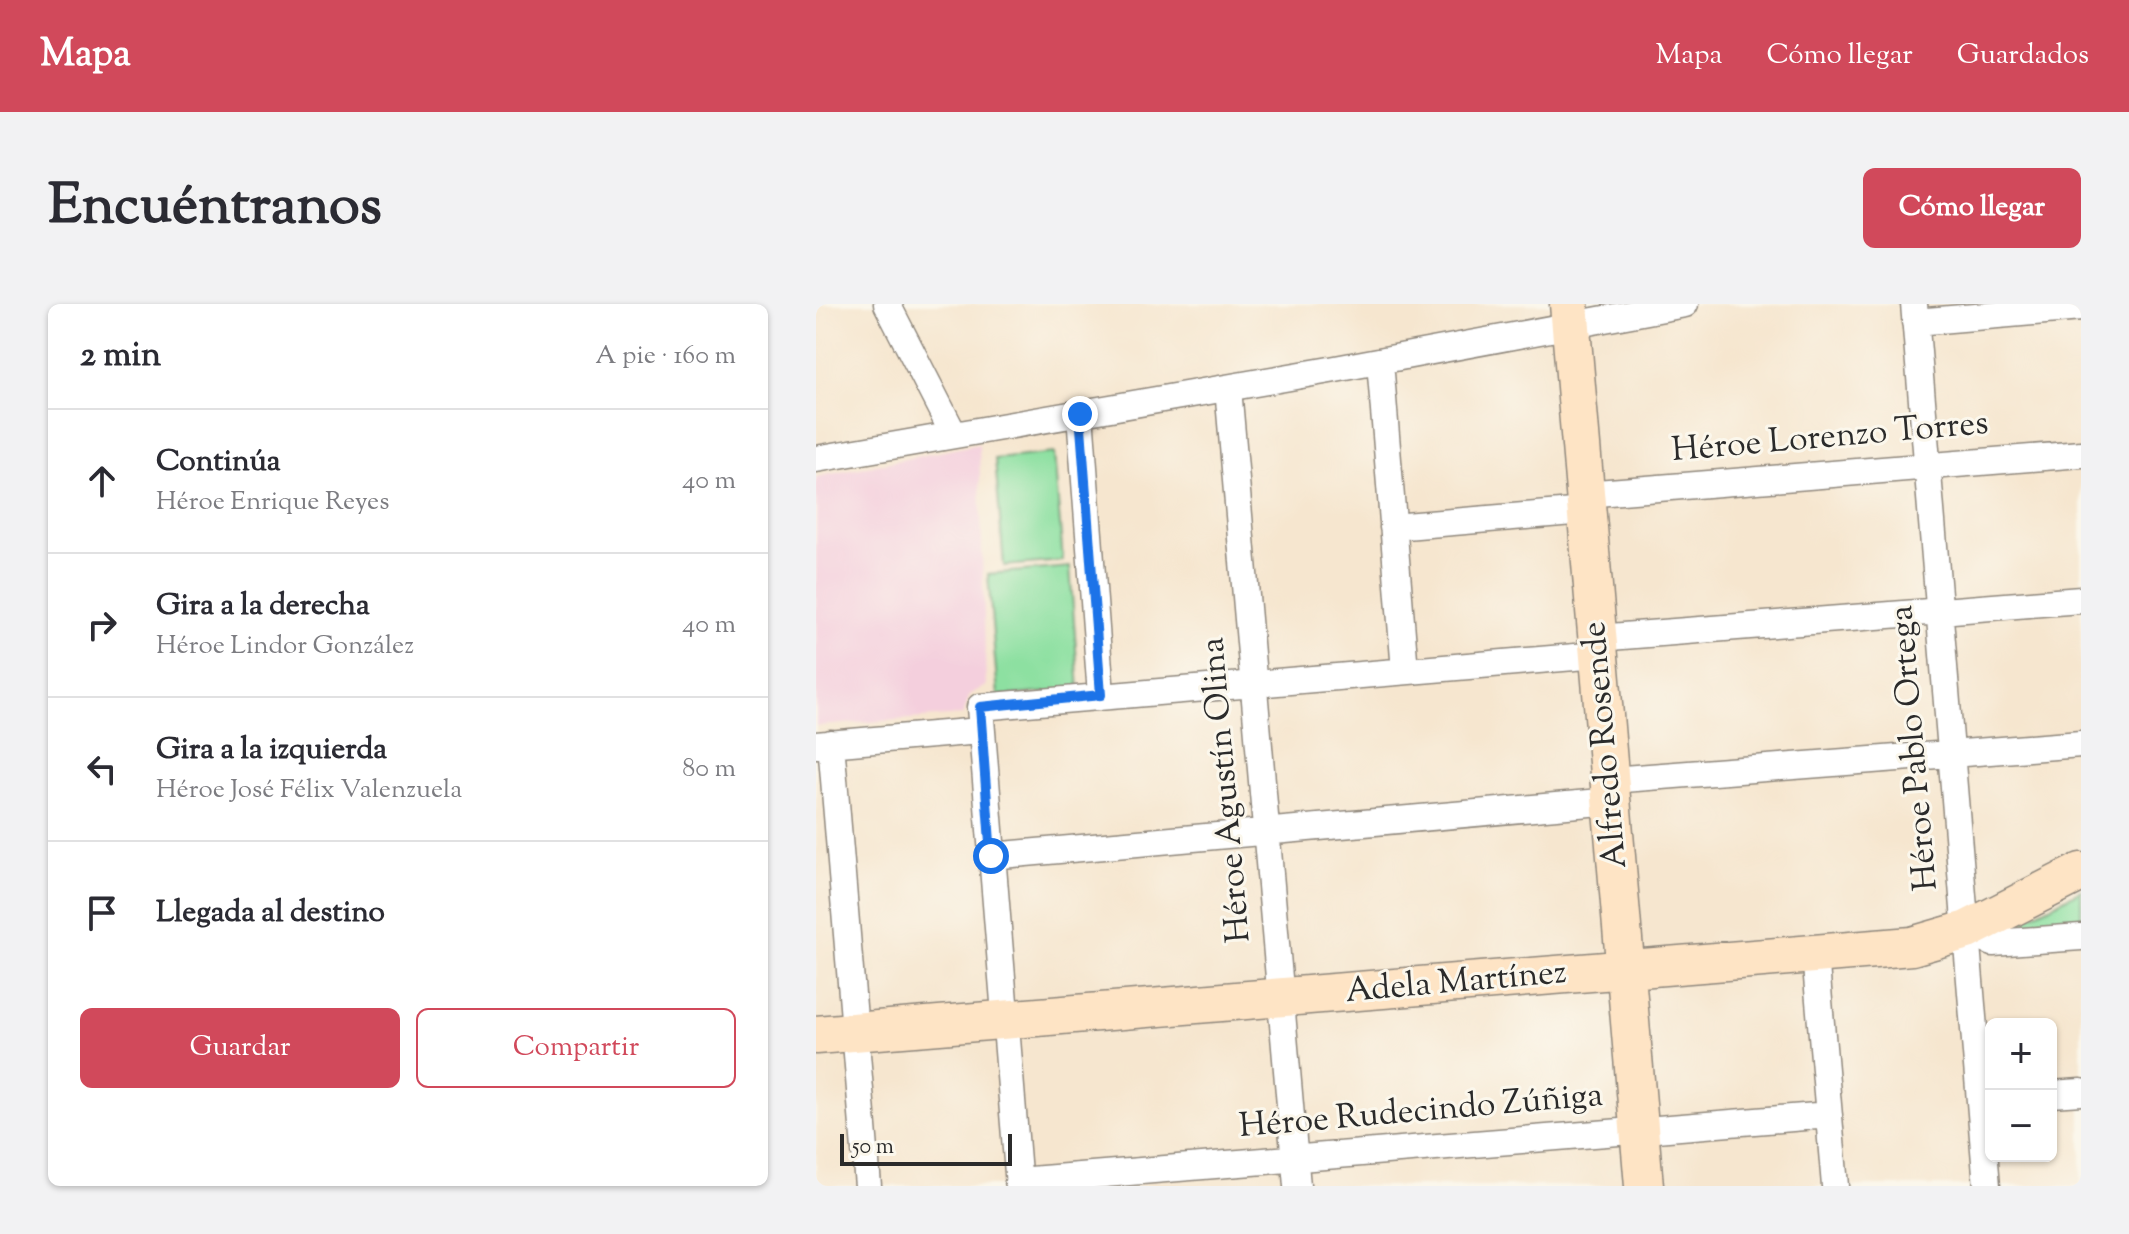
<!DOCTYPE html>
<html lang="es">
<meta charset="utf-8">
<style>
body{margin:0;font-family:"Sorts Mill Goudy",serif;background:#f2f2f3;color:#2b2b33}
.controls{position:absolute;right:24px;bottom:24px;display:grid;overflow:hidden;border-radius:12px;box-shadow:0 2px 6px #0004}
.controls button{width:72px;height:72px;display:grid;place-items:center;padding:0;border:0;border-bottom:2px solid #e1e1e2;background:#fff;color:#2b2b33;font:40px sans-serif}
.scale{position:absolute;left:24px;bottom:20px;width:172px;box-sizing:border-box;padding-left:8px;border:4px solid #2b2b2b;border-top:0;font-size:22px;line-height:28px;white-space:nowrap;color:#2b2b2b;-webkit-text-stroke:6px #fbf7ec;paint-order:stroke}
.stop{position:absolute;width:24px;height:24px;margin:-18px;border:6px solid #1a73e8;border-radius:50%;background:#fff}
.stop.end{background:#1a73e8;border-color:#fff;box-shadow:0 2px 8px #0008}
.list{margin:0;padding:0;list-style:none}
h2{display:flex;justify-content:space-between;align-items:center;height:104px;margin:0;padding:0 32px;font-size:34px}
h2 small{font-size:26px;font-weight:400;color:#7c7c81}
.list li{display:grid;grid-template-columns:52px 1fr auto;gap:24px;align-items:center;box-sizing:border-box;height:144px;padding:0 32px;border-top:2px solid #e1e1e2}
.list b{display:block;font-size:30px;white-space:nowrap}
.list p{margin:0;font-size:26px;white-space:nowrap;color:#7c7c81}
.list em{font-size:26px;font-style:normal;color:#7c7c81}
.actions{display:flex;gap:16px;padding:24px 32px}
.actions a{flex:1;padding:18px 0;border:2px solid #d1495b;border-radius:12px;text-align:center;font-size:28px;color:#d1495b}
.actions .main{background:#d1495b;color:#fff}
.icon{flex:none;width:44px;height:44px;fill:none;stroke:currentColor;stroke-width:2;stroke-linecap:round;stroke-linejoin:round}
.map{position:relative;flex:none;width:1265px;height:882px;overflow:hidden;border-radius:12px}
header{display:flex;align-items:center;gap:48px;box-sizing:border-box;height:112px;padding:0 40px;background:#d1495b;color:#fff}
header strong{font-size:38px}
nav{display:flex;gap:44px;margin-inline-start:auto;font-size:28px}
.intro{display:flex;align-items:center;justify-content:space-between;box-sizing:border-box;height:192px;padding:0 48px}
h1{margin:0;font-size:56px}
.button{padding:20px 36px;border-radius:12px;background:#d1495b;color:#fff;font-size:28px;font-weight:700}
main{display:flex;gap:48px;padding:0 48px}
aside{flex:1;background:#fff;border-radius:12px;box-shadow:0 2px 6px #0004}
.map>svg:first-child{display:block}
.built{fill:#f4cfdd}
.green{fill:#8de0a1;stroke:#5c8666;stroke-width:2}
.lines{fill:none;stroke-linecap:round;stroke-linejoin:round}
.street-casing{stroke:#90887d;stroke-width:29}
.secondary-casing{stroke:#90887d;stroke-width:41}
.street{stroke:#fff;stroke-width:26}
.secondary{stroke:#fee4c5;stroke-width:38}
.route{stroke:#1a73e8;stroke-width:10}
.labels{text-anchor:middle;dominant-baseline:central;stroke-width:6;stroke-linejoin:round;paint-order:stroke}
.street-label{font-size:34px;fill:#2b2b2b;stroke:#fbf7ec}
</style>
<header>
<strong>Mapa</strong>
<nav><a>Mapa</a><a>Cómo llegar</a><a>Guardados</a></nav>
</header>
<div class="intro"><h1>Encuéntranos</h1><a class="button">Cómo llegar</a></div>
<main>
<aside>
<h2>2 min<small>A pie · 160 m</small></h2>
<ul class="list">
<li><svg class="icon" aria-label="ahead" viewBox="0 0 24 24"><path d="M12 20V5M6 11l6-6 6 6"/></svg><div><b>Continúa</b><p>Héroe Enrique Reyes</p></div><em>40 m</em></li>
<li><svg class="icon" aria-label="right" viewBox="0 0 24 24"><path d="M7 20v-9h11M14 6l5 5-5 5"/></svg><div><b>Gira a la derecha</b><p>Héroe Lindor González</p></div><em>40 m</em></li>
<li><svg class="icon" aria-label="left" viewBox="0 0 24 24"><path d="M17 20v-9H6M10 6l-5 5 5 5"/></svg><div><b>Gira a la izquierda</b><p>Héroe José Félix Valenzuela</p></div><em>80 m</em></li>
<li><svg class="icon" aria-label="arrive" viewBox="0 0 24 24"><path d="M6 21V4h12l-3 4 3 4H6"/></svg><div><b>Llegada al destino</b></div></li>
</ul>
<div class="actions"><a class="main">Guardar</a><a>Compartir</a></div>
</aside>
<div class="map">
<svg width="1265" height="882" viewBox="0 0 1265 882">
<rect width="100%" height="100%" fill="#fbf7ec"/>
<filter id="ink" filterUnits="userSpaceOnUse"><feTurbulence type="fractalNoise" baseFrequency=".0125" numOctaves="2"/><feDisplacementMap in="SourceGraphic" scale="16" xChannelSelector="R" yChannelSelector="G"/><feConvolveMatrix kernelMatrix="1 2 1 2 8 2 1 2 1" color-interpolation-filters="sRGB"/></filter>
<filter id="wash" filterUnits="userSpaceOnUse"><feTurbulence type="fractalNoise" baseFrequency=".006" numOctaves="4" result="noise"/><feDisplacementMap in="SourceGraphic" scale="32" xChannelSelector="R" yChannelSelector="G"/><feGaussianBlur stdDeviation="1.8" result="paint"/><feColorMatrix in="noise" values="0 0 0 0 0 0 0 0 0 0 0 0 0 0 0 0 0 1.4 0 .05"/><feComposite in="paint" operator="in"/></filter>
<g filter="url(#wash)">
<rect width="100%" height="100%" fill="#f6e6cf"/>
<path class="built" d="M 163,140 L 170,382 L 154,390 L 147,411 L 0,422 L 0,173 Z"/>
<path class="green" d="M 238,149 L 247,257 L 188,262 L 179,155 Z
M 254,263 L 263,386 L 182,392 L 172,270 Z
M 1265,586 L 1265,624 L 1198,630 L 1203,618 Z"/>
</g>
<g filter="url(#ink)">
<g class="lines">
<g class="street-casing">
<path id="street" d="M 71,0 L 138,131
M 1098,0 L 1171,882
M 1099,18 L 1265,4
M 564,57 L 589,367
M 412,84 L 481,882
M 264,110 L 285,391
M 0,155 L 514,66 L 869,0
M 768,190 L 1265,150
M 577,223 L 769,207
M 781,334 L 1265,296
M 15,439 L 52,882
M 0,441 L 164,427
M 794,476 L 1265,440
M 175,552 L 796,497
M 1151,626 L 1177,639 L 1265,633
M 999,650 L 1019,882
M 1235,790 L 1265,788
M 202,877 L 1013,811
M 203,882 L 164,403 L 783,351"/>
</g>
<g class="secondary-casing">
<path id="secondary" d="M 753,0 L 828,882
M 0,731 L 1096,642 L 1151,626 L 1265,568"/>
</g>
<use href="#street" class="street"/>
<use href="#secondary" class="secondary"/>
</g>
</g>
<g class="lines" filter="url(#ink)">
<path class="route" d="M 175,552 L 164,403 L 285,391 L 264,110"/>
</g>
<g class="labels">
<g class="street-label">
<text transform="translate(1014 134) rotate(-5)">Héroe Lorenzo Torres</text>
<text transform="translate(790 441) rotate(-95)">Alfredo Rosende</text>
<text transform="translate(1099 444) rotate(-95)">Héroe Pablo Ortega</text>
<text transform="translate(411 486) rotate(-95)">Héroe Agustín Olina</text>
<text transform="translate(640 679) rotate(-5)">Adela Martínez</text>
<text transform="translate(605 808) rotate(-5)">Héroe Rudecindo Zúñiga</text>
</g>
</g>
</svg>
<div class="controls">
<button>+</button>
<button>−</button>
</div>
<div class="scale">50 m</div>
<div class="stop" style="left:175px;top:552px"></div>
<div class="stop end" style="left:264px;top:110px"></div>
</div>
</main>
